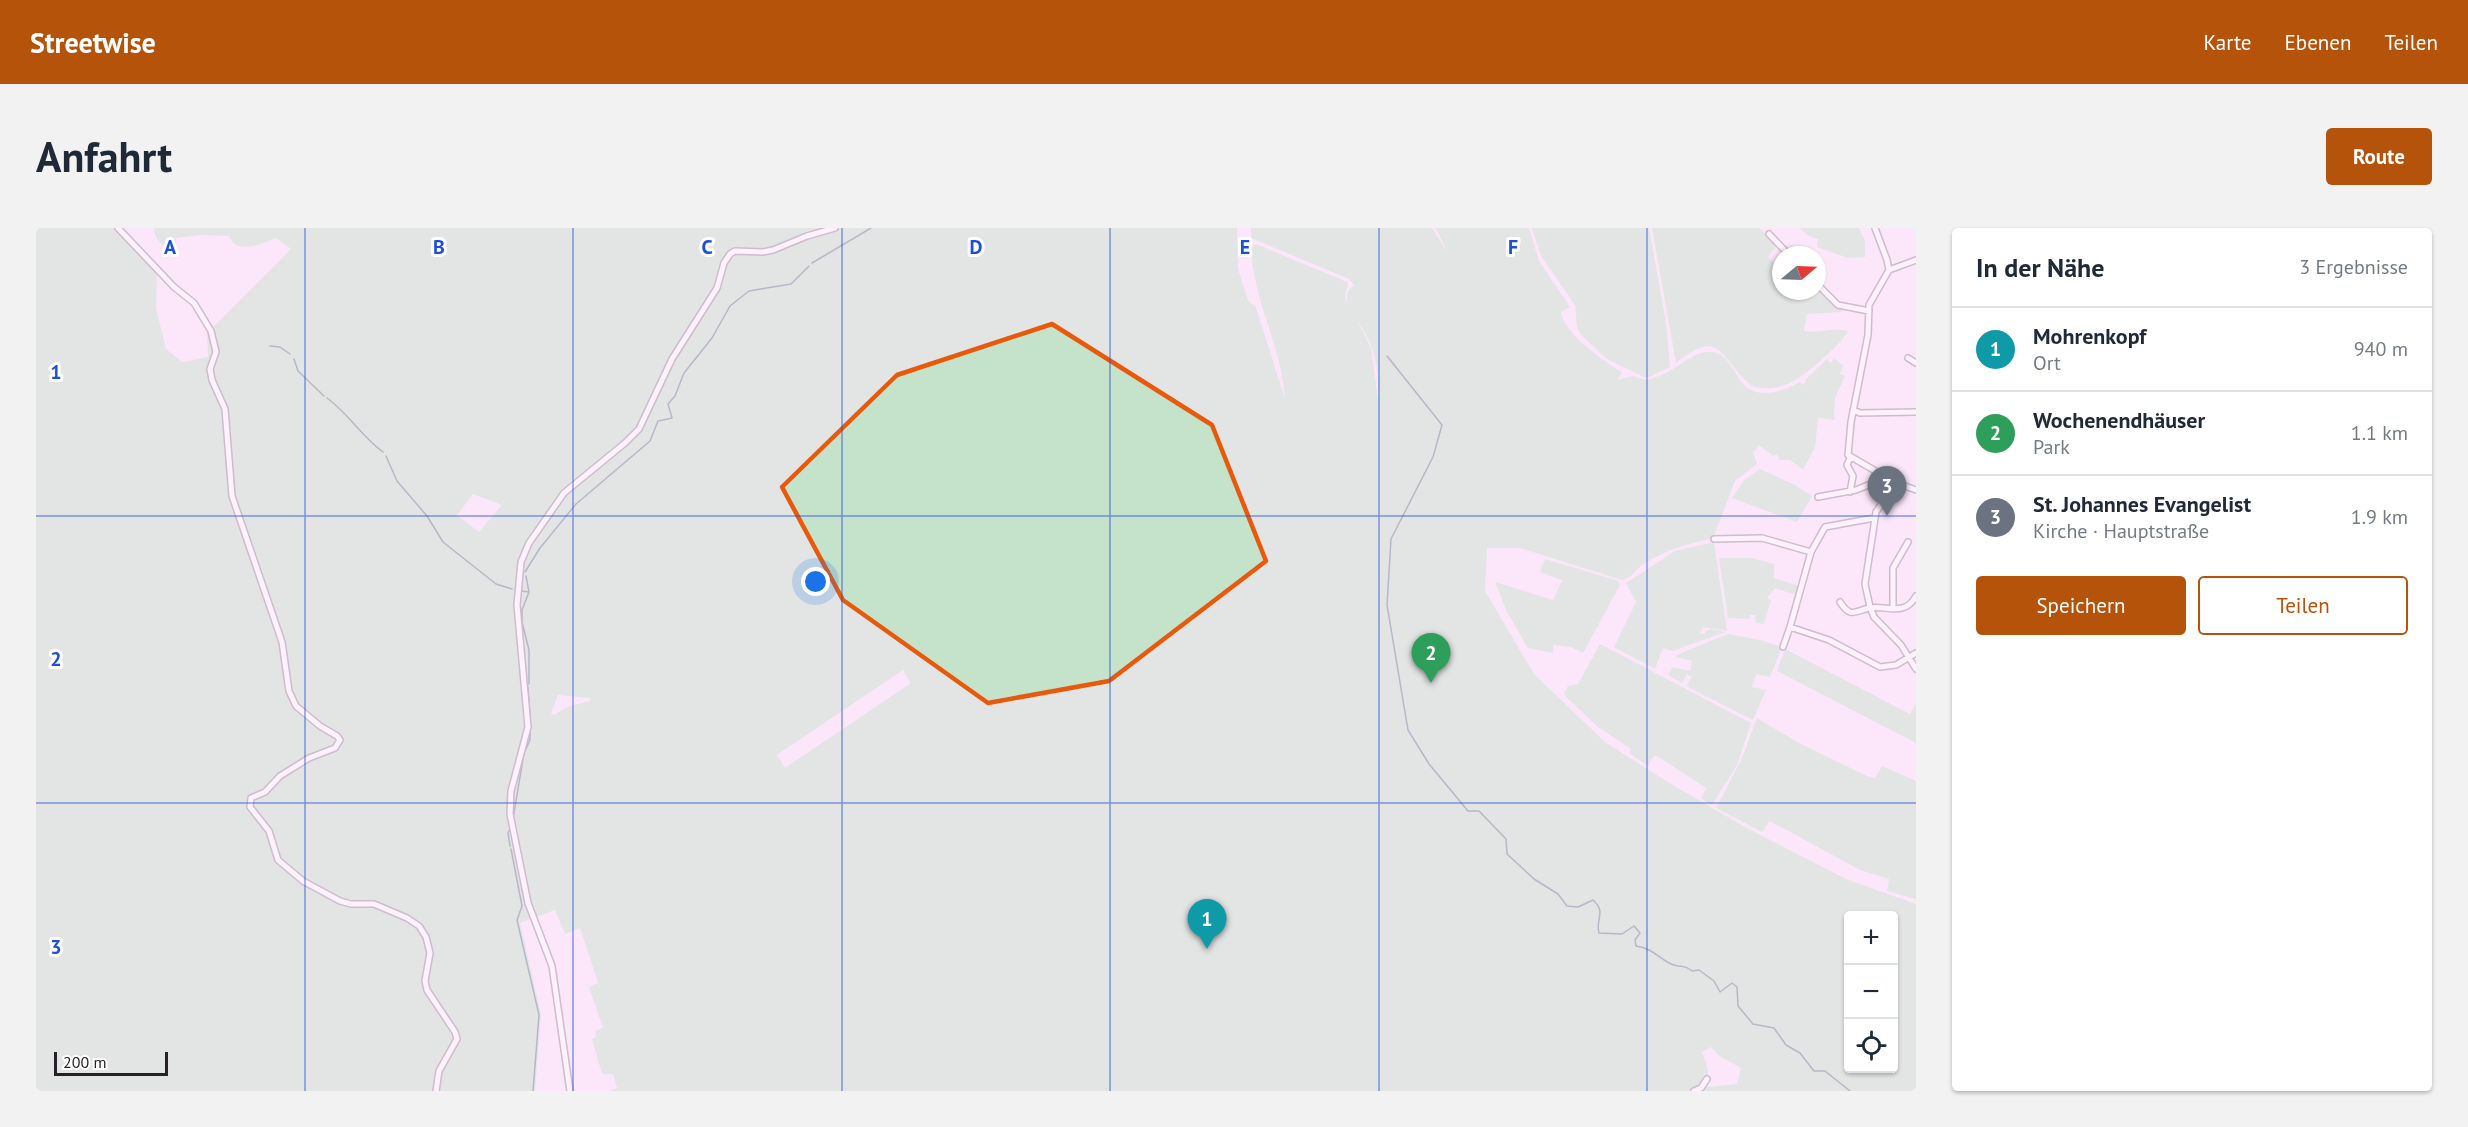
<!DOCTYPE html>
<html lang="de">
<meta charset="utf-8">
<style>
body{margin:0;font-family:"PT Sans",sans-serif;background:#f2f2f3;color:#1f2937}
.controls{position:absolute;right:18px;bottom:18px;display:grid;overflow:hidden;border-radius:6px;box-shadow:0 2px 4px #0004}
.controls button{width:54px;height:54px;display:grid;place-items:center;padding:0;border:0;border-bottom:2px solid #e0e1e3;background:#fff;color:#1f2937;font:30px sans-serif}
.compass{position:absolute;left:1736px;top:18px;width:54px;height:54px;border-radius:50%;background:#fff;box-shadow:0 2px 4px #0004;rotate:71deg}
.scale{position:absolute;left:18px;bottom:15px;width:114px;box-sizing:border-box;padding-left:6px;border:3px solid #282128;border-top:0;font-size:16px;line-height:21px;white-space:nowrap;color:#282128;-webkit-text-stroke:4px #fff;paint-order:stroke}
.you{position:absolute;left:780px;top:354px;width:21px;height:21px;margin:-15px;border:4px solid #fff;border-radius:50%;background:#1a73e8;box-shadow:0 0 0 9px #1a73e833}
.badge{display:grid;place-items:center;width:39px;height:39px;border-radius:50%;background:#b45309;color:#fff;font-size:20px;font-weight:700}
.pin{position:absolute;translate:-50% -50px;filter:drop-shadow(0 2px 3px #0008)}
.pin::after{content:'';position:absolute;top:32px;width:21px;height:18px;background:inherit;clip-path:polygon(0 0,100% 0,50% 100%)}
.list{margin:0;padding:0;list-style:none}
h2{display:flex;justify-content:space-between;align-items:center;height:78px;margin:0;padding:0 24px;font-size:26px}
h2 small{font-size:20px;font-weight:400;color:#747a83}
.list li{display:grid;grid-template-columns:39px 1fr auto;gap:18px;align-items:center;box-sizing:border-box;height:84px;padding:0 24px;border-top:2px solid #e0e1e3}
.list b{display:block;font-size:22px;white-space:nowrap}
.list p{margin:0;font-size:20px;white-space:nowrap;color:#747a83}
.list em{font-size:20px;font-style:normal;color:#747a83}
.actions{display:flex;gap:12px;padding:18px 24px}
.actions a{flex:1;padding:14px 0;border:2px solid #b45309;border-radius:6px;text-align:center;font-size:21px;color:#b45309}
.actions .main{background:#b45309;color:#fff}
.icon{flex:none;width:33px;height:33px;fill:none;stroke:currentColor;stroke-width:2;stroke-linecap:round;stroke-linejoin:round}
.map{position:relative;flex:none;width:1880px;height:863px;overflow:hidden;border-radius:6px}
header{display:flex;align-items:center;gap:36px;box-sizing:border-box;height:84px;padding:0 30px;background:#b45309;color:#fff}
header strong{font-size:28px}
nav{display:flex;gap:33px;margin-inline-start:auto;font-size:21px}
.intro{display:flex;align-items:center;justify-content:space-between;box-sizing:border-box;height:144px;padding:0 36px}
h1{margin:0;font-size:42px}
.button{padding:15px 27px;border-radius:6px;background:#b45309;color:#fff;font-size:21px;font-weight:700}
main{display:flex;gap:36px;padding:0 36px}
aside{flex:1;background:#fff;border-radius:6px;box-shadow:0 2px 4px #0004}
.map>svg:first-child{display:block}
.green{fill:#c5e2cb;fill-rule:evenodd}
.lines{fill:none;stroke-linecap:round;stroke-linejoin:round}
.stream{stroke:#637d89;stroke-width:1.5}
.minor-casing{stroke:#988697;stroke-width:8}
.minor{stroke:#fff;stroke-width:5}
.marked{fill:none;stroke:#e8590c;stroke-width:4.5;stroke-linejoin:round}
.grid{fill:none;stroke:#1d4ed8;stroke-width:1.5;stroke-opacity:0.55}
.grid-label{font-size:20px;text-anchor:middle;font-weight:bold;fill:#1d4ed8;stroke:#fff;stroke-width:6;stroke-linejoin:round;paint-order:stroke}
</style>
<header>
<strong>Streetwise</strong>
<nav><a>Karte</a><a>Ebenen</a><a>Teilen</a></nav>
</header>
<div class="intro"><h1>Anfahrt</h1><a class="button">Route</a></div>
<main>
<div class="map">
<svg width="1880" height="863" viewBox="0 0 1880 863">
<rect width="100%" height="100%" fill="#fbe7f9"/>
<path class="green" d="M 0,0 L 77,0 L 121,44 L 120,80 L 130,121 L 146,134 L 172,129 L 171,105 L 255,21 L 240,10 C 227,15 200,28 193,8 L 164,7 L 140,10 L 136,25 C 128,18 117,11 118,0 L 1201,0 L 1202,41 L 1213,75 L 1219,77 L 1249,171 C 1246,119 1216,70 1215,18 L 1220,16 L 1311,54 L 1312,58 L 1309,66 L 1310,77 L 1312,63 L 1318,57 L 1313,51 L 1215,10 L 1215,0 L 1396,0 L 1411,24 L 1400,0 L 1493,0 L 1503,33 L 1534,79 L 1525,84 C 1526,103 1569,135 1586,144 L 1582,152 L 1597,148 L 1610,152 C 1618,150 1627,147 1635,142 C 1650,134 1658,123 1676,124 C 1693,126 1698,146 1708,157 C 1723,172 1749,163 1764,154 L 1766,157 L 1770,154 L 1770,151 L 1791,131 L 1795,135 L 1798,130 L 1807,138 L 1804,146 L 1809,148 L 1799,170 L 1798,192 L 1782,190 L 1779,219 L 1767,242 L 1754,232 L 1743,232 L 1741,226 L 1737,228 L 1723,217 L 1717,225 L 1721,236 L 1699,253 L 1678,308 L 1674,311 C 1650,316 1629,322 1608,336 C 1600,341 1596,350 1586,352 L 1484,320 L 1451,320 L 1449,363 L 1498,446 L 1569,514 L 1635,556 L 1709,599 L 1810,651 L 1880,676 L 1880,863 L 572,863 L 581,860 L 577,846 L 566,846 L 556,811 L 560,809 L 559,803 L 567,800 L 553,759 L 562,755 L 544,700 L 529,706 L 519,682 L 484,695 L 505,786 L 499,863 L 0,863 ZM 1321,92 C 1340,121 1343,137 1342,172 L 1335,120 ZM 437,266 L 466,277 L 443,304 L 421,287 ZM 867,442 L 875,455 L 749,540 L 741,527 ZM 522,467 L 554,470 L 554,473 L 531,479 L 518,487 L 515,486 ZM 1812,688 L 1858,688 L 1858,840 L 1812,840 ZM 1675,819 L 1682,827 L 1705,840 L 1701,856 L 1670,859 C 1674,845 1672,838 1666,824 Z
M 1496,0 L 1613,0 L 1630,94 L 1634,139 L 1613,149 L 1608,149 L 1571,131 L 1545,107 L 1541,99 L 1539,77 L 1505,28 Z
M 1616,0 L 1723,0 L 1741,18 L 1732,29 L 1745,42 L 1745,63 L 1781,63 L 1781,59 L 1806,80 L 1805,84 L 1771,86 L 1768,103 C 1783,106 1797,99 1812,103 C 1804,116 1794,124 1783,134 C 1763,151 1744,166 1716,158 C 1684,132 1686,97 1640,135 Z
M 1764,0 L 1823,0 L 1829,13 L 1829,29 L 1812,30 L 1781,19 L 1782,11 L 1773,8 Z
M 1724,241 L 1759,257 L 1776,268 L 1761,294 L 1696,270 L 1707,253 Z
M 1678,314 L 1691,403 L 1667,399 L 1664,406 L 1669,406 L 1670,403 L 1675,401 L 1690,404 L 1636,423 L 1627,420 L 1619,441 L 1578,419 L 1600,374 L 1590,355 L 1639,323 Z
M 1683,330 L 1716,330 L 1738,336 L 1738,350 L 1763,358 L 1760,367 L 1739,360 L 1731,370 L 1735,372 L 1728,396 L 1720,395 L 1719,387 L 1714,387 L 1713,391 L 1692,390 Z
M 1509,331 L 1583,353 L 1584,357 L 1547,425 L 1535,419 L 1517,417 L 1517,425 L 1492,420 L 1471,384 L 1459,354 L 1517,372 L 1526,352 L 1504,344 Z
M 1692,406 L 1724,412 L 1746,419 L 1734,449 L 1720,446 L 1716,459 L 1730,462 L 1717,492 L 1652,459 L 1651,456 L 1656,449 L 1651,446 L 1646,455 L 1632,447 L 1636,439 L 1654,443 L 1656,433 L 1640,429 L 1640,427 Z
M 1564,416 L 1715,495 L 1701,537 L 1677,575 L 1675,577 L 1665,570 L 1670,560 L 1621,528 L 1618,528 L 1612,538 L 1593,525 L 1595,521 L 1562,499 L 1530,469 L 1528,465 L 1532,458 L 1542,456 Z
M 1749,421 L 1874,486 L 1880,476 L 1880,515 L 1741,443 Z
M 1721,490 L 1761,514 L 1831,548 L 1839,550 L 1846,538 L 1880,553 L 1880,671 L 1851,663 L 1853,651 L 1824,642 L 1734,593 L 1726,604 L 1680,580 L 1706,530 Z"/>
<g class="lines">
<path class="stream" d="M 776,35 L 835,0
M 234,118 L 244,119 L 254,126
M 1351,128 L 1406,197 L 1397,229 L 1355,311 L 1351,377 L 1372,502 L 1393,536 L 1432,583 L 1443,583 L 1470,611 L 1471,626 L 1498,651 L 1522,666 L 1531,678 L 1542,679 L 1557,672 C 1571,685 1559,690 1563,705 L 1586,706 L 1598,698 L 1604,705 L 1599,712 L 1600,718 C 1618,720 1626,734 1638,737 C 1648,740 1647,736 1656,743 L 1663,742 L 1678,753 L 1684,764 L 1696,755 L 1701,759 L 1702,778 L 1717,796 L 1738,800 L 1750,817 L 1764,825 L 1778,843 L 1789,843 L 1814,863
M 258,131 L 262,143 L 288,168
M 291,170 C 313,186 325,208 347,224
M 350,228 L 361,253 L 391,288 L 407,314 L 460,356 L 476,361
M 489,344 L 504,320 L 540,276 L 614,213 L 622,193 L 636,190 L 632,176 L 639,168 L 648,145 L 676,110 L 694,78 L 713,63 L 755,56 L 773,38
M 490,348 L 493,364 L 486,382 L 486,394 L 493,422 L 493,456
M 485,363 L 493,364
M 492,460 L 494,489
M 477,591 L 488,525 L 494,512 L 494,499
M 474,618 L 472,605 L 474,601
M 475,621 L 486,678 L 481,692 L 503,787 L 497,863"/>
<g class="minor-casing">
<path id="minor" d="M 82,0 L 138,59 L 158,75 L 175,103 L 180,124 L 174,141 L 176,152 L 189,181 L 196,268 L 246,414 L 253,463 L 260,478 L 284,498 L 301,508 L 304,512 L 299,520 L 273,530 L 244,548 L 229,564 L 215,570 L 214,579 L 233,603 L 242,632 L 267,653 L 304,673 L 315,676 L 338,676 L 371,690 L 383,698 L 390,709 L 394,725 L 389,753 L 391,762 L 419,804 L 421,811 L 403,843 L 400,863
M 1839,0 L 1851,32 L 1853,42 L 1833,77 L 1832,107 L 1815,194 L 1812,227 L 1860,255 L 1880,262
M 1733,6 L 1753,27
M 1853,42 L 1880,32
M 1781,56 L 1802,77 L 1833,83
M 1872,130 L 1880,135
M 1817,182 L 1824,185 L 1880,184
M 1843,250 L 1847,271
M 1860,255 L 1840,284 L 1829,356 L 1834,379 L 1838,389 L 1865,417 L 1880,441
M 1814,264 L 1817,248 L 1811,237 L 1814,230
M 1782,269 L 1820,262 L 1842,253
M 1678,311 L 1726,310 L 1775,324 L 1789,299 L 1838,290
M 1804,374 C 1806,377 1810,383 1814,384 C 1819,386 1827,381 1833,380 C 1851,377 1869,389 1880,368
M 1857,381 L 1857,340 L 1872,314
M 1754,399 L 1775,324
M 1747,419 L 1754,399 L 1793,412 L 1844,439 L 1860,437 L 1880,425
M 534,863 L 516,738 L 492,675 L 474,586 L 475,563 L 492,499 L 481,377 L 485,334 L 493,315 L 528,265 L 589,215 L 603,201 L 636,131 L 681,60 L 688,35 L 694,26 L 699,23 L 727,24 L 737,22 L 771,8 L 799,0
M 1658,863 L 1665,860 L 1671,851"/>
</g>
<use href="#minor" class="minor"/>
</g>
<path d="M0 0H1880V863H0ZM 1016,96 L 1176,197 L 1230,333 L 1073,453 L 952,475 L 807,372 L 746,259 L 861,147 Z" fill="#fbe7f9" fill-opacity=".55" fill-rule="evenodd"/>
<path class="marked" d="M 1016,96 L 1176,197 L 1230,333 L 1073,453 L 952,475 L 807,372 L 746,259 L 861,147 Z"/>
<path class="grid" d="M 269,0 L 269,863M 537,0 L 537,863M 806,0 L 806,863M 1074,0 L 1074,863M 1343,0 L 1343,863M 1611,0 L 1611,863M 0,288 L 1880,288M 0,575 L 1880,575"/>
<g class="grid-label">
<text x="134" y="26">A</text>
<text x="403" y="26">B</text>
<text x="671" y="26">C</text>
<text x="940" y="26">D</text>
<text x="1209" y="26">E</text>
<text x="1477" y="26">F</text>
<text x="20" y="151">1</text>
<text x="20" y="438">2</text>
<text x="20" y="726">3</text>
</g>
</svg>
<div class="controls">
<button>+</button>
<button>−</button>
<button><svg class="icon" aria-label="locate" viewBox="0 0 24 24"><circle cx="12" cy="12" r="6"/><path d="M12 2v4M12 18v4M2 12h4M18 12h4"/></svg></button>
</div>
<svg class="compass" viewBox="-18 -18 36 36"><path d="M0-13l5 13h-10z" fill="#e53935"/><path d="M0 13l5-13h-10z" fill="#747a83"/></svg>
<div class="scale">200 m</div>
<div class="you"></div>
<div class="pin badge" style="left:1171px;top:721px;background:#0f9aa8">1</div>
<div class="pin badge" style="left:1395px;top:455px;background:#2e9e5b">2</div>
<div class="pin badge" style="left:1851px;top:288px;background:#6b7280">3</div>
</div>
<aside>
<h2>In der Nähe<small>3 Ergebnisse</small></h2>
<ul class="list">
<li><span class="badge" style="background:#0f9aa8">1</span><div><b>Mohrenkopf</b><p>Ort</p></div><em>940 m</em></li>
<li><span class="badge" style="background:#2e9e5b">2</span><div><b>Wochenendhäuser</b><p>Park</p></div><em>1.1 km</em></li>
<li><span class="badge" style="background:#6b7280">3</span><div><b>St. Johannes Evangelist</b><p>Kirche · Hauptstraße</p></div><em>1.9 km</em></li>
</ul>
<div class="actions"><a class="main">Speichern</a><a>Teilen</a></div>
</aside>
</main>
